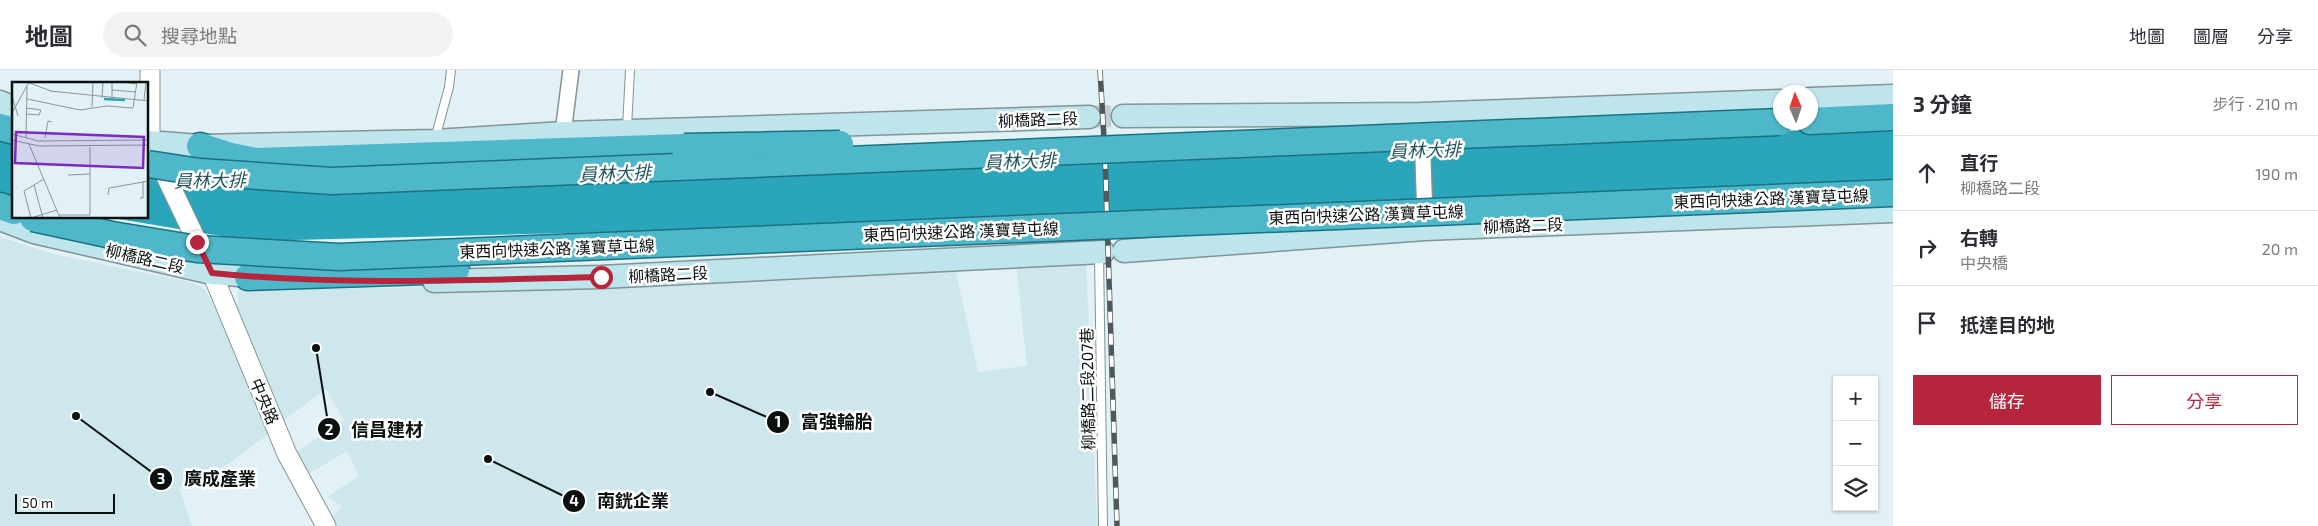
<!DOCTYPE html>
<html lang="zh-TW">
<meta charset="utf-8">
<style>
body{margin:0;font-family:"Exo 2","Noto Sans TC",sans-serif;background:#f2f2f3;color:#2b2b33}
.controls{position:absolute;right:15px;bottom:15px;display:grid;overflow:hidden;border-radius:0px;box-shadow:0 1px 4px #0004}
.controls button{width:45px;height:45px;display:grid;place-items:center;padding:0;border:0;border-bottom:1px solid #e1e1e2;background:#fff;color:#2b2b33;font:25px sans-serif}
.compass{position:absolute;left:1773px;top:15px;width:45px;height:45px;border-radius:50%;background:#fff;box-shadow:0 1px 4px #0004;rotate:358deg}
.scale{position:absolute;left:15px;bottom:12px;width:100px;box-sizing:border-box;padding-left:5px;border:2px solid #0b1011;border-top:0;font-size:14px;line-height:18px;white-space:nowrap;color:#0b1011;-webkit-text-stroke:4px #fff;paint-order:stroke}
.stop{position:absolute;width:15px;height:15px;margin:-11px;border:4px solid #b7253d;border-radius:50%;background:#fff}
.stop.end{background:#b7253d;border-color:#fff;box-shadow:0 1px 5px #0008}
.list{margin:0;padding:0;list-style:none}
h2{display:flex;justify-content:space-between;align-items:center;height:65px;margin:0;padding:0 20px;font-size:21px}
h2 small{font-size:16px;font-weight:400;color:#7c7c81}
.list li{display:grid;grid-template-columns:32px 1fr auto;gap:15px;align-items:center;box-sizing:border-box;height:75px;padding:0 20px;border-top:1px solid #e1e1e2}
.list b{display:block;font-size:19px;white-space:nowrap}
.list p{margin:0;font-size:16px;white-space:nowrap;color:#7c7c81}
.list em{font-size:16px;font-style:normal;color:#7c7c81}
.actions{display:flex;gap:10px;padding:15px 20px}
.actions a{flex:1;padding:11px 0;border:1px solid #b7253d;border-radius:0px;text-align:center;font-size:18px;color:#b7253d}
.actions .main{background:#b7253d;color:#fff}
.icon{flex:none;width:28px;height:28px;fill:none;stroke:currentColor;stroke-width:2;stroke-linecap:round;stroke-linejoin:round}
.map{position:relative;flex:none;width:1893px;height:456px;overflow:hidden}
header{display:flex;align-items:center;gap:30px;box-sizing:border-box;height:70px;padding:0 25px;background:#fff;border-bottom:1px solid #e1e1e2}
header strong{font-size:24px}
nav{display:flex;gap:28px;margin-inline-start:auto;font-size:18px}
.search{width:350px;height:45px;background:#f2f2f3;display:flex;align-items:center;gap:12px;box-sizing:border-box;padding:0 18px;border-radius:28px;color:#7c7c81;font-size:19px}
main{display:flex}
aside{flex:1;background:#fff}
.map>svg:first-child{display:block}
.built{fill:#cde7ed}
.water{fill:#2aa5ba}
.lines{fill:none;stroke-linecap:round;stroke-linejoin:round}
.secondary-tunnel{stroke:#c1cfd3;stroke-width:22;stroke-dasharray:22 11;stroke-linecap:butt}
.service-casing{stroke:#839396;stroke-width:10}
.minor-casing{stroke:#839396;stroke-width:18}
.tertiary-casing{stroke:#839396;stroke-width:21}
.secondary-casing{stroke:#839396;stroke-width:25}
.trunk-casing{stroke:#1a7280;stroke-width:29}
.service{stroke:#fff;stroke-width:8}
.minor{stroke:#fff;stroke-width:15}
.tertiary{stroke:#fff;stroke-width:19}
.secondary{stroke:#bde5eb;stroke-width:22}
.trunk{stroke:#4eb8ca;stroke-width:26}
.rail-casing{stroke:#50585a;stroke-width:5.5}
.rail{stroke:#fff;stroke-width:4;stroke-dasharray:11;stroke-linecap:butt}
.trunk-bridge-casing{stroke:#1a7280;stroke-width:29;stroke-linecap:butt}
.trunk-bridge{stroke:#4eb8ca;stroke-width:26}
.route{stroke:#b7253d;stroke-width:6}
.labels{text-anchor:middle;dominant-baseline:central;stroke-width:5;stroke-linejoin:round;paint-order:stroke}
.street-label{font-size:16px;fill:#0b1011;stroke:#fff}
.water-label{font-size:18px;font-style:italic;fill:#25565f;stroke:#fff}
.inset-river{fill:none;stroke:#2aa5ba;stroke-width:2.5}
.inset-road{fill:none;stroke:#8b979a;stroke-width:1}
.view{fill:#7b2cbf;fill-opacity:0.15;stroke:#7b2cbf;stroke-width:2.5}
.inset-edge{fill:none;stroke:#0b1011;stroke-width:2.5}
.leader{fill:none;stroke:#0b1011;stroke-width:2}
.callout-dot{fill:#0b1011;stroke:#fff;stroke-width:2}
.mark-label{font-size:15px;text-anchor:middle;font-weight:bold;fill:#fff}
.callout-label{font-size:18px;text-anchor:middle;font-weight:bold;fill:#0b1011;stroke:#fff;stroke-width:5;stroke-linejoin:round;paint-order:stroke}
</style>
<header>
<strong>地圖</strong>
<div class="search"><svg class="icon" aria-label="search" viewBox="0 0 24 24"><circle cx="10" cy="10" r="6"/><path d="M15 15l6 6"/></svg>搜尋地點</div>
<nav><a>地圖</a><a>圖層</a><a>分享</a></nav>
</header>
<main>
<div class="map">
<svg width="1893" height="456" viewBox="0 0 1893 456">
<rect width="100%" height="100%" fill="#e1f1f5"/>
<path class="built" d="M 0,167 L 53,184 L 194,213 L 205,219 L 255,319 L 270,363 L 220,400 L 179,418 L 192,456 L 0,456 Z
M 1086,190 L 1097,456 L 325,456 L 342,436 L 327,427 L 359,406 L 347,381 L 300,409 L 295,383 L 344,350 L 326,319 L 283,351 L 234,236 L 239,232 L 237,215 L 335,219 L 460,216 L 954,194 L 978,302 L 1027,296 L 1016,192 Z"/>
<path class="water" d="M 1893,57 L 1893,113 L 853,156 L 251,171 L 113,148 L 148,148 L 148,106 L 275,119 Z
M 0,67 L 14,74 L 14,131 L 0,128 Z"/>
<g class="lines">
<path class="secondary-tunnel" d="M 1089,47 L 1123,46"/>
<g class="service-casing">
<path id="service" d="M 627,58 L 630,0
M 435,69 L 449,17 L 451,0
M 1099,184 L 1103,456"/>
</g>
<g class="minor-casing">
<path id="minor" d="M 1422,61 L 1425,148
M 563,63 L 571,0"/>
</g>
<g class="tertiary-casing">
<path id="tertiary" d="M 150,0 L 150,73 L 212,203 L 287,384 L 326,456"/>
</g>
<g class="secondary-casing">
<path id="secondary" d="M 1810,29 L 1893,26
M 0,32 L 14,38
M 1123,46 L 1421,44 L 1780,31
M 148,72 L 200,76 L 435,71 L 563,63 L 1089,47
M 0,149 L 34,162 L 212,203 L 265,207
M 1124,181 L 1425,159 L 1893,141
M 434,211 L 601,207 L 1103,182"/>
</g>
<g class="trunk-casing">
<path id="trunk" d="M 1810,51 L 1893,47
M 0,57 L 14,61
M 200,76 L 231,86 L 256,91 L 684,77
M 0,136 L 14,141
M 248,207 L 456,200"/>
</g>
<use href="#service" class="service"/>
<use href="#minor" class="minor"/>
<use href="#tertiary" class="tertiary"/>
<use href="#secondary" class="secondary"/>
<use href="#trunk" class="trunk"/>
<g class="rail-casing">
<path id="rail" d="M 1100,0 L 1105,86 L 1117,456"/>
</g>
<use href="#rail" class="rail"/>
<g class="trunk-bridge-casing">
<path id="trunk-bridge" d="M 684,77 L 840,74
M 148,94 L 200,102 L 332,111 L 1780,52
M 33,148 L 112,165 L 197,179 L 339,187 L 1893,123"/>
</g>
<use href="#trunk-bridge" class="trunk-bridge"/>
</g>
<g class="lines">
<path class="route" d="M 197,172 L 212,203 C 340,216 472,210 601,207"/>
</g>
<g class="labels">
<g class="street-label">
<text transform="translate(1038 49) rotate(-2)">柳橋路二段</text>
<text transform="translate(1771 128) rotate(-2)">東西向快速公路 漢寶草屯線</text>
<text transform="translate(1366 144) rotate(-2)">東西向快速公路 漢寶草屯線</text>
<text transform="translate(1523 155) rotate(-2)">柳橋路二段</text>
<text transform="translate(961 161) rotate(-2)">東西向快速公路 漢寶草屯線</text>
<text transform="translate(557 178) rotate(-2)">東西向快速公路 漢寶草屯線</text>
<text transform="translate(145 188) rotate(13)">柳橋路二段</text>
<text transform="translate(668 204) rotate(-3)">柳橋路二段</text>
<text transform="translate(1087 319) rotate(-91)">柳橋路二段207巷</text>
<text transform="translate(265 331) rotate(67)">中央路</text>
</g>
<g class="water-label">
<text transform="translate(1425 80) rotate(-2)">員林大排</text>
<text transform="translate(1020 91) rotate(-2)">員林大排</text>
<text transform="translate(615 103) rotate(-2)">員林大排</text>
<text transform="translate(210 110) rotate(-1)">員林大排</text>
</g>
</g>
<g transform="translate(12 12)">
<rect width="136" height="136" fill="#e1f1f5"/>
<path class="inset-river" d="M 92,17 L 113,18"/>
<path class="inset-road" d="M 15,0 L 39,9M 110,0 L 125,2M 100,8 L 124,10M 38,9 L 137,19M 0,14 L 6,34M 90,16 L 91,0M 15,17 L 68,28 L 95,24 L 121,26 L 125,0M 100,17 L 100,0M 132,18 L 134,0M 80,25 L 81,0M 0,31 L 17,0M 15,32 L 27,33 L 29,28 L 15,26M 0,52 L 26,59 L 137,58M 14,56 L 15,5M 33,56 L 36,39 L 40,40M 0,58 L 27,64 L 137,63M 17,62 L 48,136M 56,93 L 78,92M 22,103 L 31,136M 96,113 L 97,106 L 137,99M 128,116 L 131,116 L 131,99M 47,133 L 78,133 L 78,65M 19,136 L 12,109 L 32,97M 19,136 L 45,128"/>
<path class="view" d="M 4,50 L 132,55 L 131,86 L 3,81 Z"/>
<rect width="136" height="136" class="inset-edge"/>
</g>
<path class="leader" d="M710 322L778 352M316 278L329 359M76 346L161 409M488 389L574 431"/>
<g class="callout-dot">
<circle cx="710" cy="322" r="5"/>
<circle cx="316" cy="278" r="5"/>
<circle cx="76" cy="346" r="5"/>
<circle cx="488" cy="389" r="5"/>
<circle cx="778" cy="352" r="12"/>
<circle cx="329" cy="359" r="12"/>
<circle cx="161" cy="409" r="12"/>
<circle cx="574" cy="431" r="12"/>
</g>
<g class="mark-label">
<text x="778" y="357">1</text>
<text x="329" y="365">2</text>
<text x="161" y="414">3</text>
<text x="574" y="436">4</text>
</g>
<g class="callout-label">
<text x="837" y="358">富強輪胎</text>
<text x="387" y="366">信昌建材</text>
<text x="220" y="415">廣成產業</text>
<text x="633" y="437">南銧企業</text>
</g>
</svg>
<div class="controls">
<button>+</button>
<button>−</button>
<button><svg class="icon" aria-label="layers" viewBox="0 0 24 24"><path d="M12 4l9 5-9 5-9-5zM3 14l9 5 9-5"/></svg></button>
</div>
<svg class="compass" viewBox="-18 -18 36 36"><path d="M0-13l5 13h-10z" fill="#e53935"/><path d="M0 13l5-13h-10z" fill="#7c7c81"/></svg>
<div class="scale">50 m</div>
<div class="stop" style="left:601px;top:207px"></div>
<div class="stop end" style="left:197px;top:172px"></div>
</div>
<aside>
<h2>3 分鐘<small>步行 · 210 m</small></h2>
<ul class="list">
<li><svg class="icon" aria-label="ahead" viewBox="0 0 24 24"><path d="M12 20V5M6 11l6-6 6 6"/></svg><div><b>直行</b><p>柳橋路二段</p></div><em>190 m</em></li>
<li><svg class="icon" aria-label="right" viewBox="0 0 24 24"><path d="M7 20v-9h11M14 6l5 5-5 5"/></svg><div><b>右轉</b><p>中央橋</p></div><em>20 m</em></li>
<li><svg class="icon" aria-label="arrive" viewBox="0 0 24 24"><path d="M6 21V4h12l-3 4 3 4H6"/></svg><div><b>抵達目的地</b></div></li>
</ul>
<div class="actions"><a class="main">儲存</a><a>分享</a></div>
</aside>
</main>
